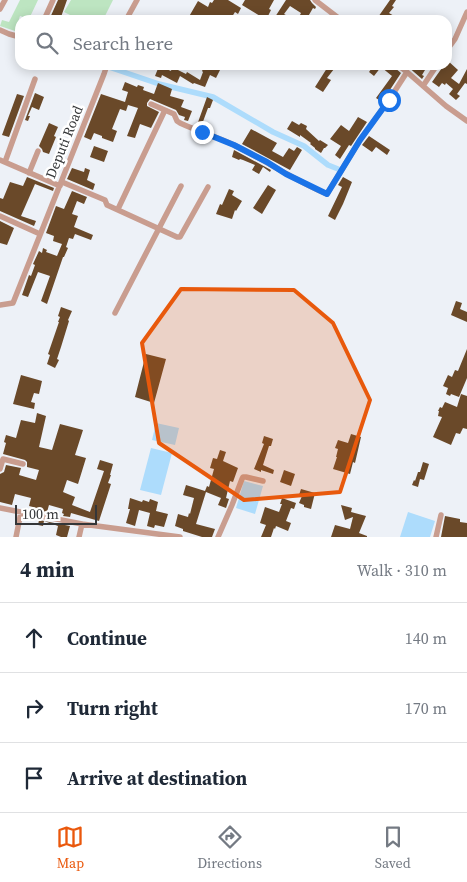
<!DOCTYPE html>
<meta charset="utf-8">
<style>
body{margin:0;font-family:"Source Serif 4",serif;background:#f6f6f7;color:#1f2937}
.scale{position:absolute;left:15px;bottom:12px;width:82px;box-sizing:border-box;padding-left:5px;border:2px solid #343638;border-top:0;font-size:14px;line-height:18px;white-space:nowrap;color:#343638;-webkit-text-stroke:4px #fff;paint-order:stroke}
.stop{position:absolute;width:15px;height:15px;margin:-11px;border:4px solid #1a73e8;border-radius:50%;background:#fff}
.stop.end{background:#1a73e8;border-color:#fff;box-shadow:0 1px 5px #0008}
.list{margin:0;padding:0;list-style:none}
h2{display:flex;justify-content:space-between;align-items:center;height:65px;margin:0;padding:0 20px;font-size:21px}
h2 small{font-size:16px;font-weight:400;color:#747a83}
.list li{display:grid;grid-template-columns:32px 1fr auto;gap:15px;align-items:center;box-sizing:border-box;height:70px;padding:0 20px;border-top:1px solid #e0e1e3}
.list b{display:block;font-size:19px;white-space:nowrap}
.list em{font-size:16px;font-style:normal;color:#747a83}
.icon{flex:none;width:28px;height:28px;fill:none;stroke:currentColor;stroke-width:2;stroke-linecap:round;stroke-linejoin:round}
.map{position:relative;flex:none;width:467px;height:537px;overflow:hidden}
.search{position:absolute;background:#fff;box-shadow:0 2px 12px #0003;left:15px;right:15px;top:15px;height:55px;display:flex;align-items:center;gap:12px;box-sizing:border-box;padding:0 18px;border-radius:15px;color:#747a83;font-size:19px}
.sheet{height:275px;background:#fff}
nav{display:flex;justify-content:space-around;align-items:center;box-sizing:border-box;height:70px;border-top:1px solid #e0e1e3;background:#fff;font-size:14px;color:#747a83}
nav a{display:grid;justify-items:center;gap:2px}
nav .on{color:#ea580c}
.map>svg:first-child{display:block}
.green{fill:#bde5c1}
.water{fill:#addcfc}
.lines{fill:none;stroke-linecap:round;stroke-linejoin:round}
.canal{stroke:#addcfc;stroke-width:5.5}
.building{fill:#6a4929}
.minor{stroke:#c99d8f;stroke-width:5.5}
.route{stroke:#1a73e8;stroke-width:6}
.marked{fill:#e8590c;fill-opacity:0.2;stroke:#e8590c;stroke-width:4;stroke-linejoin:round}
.labels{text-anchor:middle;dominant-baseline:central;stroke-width:5;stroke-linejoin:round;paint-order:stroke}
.street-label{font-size:14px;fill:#343638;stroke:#fff}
</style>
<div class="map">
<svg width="467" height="537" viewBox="0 0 467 537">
<rect width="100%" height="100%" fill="#edf1f7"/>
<path class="green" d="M 20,0 L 38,0 L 29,19 L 20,16 L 15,31 L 0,26 L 2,20 L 9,22 Z
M 71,0 L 113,0 L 103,20 L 73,20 L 72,16 L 64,12 Z"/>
<path class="water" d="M 156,423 L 179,428 L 175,445 L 152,440 Z
M 151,448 L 172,453 L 161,495 L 140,490 Z
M 244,481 L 263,486 L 255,514 L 236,508 Z
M 408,512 L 435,521 L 430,537 L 400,537 Z"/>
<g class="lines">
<path class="canal" d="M 103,65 L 159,84 L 213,97 L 273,132 L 304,146 L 328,165 L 338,169"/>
</g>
<path class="building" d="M 58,0 L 67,0 L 61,17 L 68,20 L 49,20 Z
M 214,0 L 228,0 L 241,8 L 238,14 L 235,12 L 230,20 L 187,20 L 198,1 L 208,7 L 210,2 L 212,3 Z
M 245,0 L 274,0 L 269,9 L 271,10 L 266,20 L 258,20 L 260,16 L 242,5 Z
M 286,0 L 310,0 L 312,3 L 316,7 L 315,9 L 313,8 L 306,20 L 304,20 L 299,17 L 301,13 L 290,6 L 284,14 L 295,20 L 280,20 L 275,17 Z
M 390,0 L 396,0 L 392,6 L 394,7 L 389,13 L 401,20 L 376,20 Z
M 447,60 L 458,70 L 451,78 L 459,84 L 467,69 L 467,84 L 465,83 L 457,94 L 460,96 L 456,100 L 449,94 L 453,89 L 446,83 L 445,85 L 442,83 L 439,87 L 432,82 L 444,65 L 447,65 Z
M 205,65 L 220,65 L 218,69 L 220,70 L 216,78 L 210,75 L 205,87 L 194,83 L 193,84 L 180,76 L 177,83 L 162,75 L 161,78 L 155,76 L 159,66 L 171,71 L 172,67 L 186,74 L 187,72 L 200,80 L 203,72 L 202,71 Z
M 329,65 L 334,69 L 327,78 L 331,80 L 323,92 L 315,87 Z
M 374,65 L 393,65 L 395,68 L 401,73 L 382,102 L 376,98 L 392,76 L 381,67 L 374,76 L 369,72 Z
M 406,65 L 428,65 L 422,75 L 424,76 L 422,79 Z
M 125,82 L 137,87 L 138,85 L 144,87 L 143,90 L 154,94 L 158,83 L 172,89 L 170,96 L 184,100 L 181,107 L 192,111 L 188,121 L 184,120 L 185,117 L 179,115 L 176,110 L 150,99 L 147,103 L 147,106 L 159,112 L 151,128 L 140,124 L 135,138 L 127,136 L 138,108 L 128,105 L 126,111 L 120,109 L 112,129 L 117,131 L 113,142 L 102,138 L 102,136 L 94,133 L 91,140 L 84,137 L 101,94 L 125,102 L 128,92 L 122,90 Z
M 35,93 L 44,97 L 39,110 L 32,107 L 28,116 L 30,116 L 28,121 L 25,120 Z
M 17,94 L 24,96 L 9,137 L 2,135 Z
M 207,97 L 213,100 L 210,108 L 208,108 L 201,127 L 197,125 Z
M 358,117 L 367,122 L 351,146 L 349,145 L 340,159 L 335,155 L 341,146 L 330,139 L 341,125 L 349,131 Z
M 292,121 L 299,125 L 301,123 L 307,126 L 306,129 L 319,141 L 320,140 L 328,145 L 325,148 L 324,148 L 321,153 L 315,149 L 315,148 L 310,144 L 311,143 L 300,135 L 300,137 L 287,129 Z
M 49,123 L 58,127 L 54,136 L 56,137 L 49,154 L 43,152 L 42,149 L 39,146 Z
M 251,129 L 277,143 L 272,151 L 283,157 L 289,148 L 294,151 L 297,147 L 302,150 L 290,170 L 242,144 Z
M 369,136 L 390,150 L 387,155 L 376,147 L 372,152 L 362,145 Z
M 94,146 L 108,151 L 104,162 L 90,157 Z
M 234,150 L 247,157 L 271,170 L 270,172 L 263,167 L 259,174 L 252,170 L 255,165 L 243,160 L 240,159 L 239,160 L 232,157 Z
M 72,168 L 84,172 L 85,168 L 90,170 L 87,180 L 95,184 L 93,190 L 67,179 Z
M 27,177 L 54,188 L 53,191 L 35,184 L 21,216 L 36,221 L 34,226 L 0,211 L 0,198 L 3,199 L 10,182 L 23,186 Z
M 343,177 L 352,182 L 343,204 L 335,220 L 328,216 L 342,187 L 338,185 Z
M 268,185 L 276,190 L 262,214 L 253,208 Z
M 229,189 L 234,191 L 232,195 L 242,201 L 236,211 L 235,210 L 232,219 L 216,214 L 220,204 L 222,205 Z
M 72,191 L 87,197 L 84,204 L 77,201 L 72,214 L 78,216 L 74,227 L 93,235 L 91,240 L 75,234 L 73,239 L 69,238 L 66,247 L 68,248 L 64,257 L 63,257 L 47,304 L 41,301 L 50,276 L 38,272 L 28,297 L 22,295 L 29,275 L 31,276 L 35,265 L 33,264 L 39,251 L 42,253 L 43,248 L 47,250 L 46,252 L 57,256 L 62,244 L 53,241 L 54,236 L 46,233 L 56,206 L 64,209 Z
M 0,221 L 14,228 L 7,245 L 0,243 Z
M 456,301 L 462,303 L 460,309 L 467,312 L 467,322 L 451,315 Z
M 61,307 L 72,311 L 68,320 L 69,321 L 61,347 L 57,359 L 59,360 L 55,368 L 47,364 L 50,355 L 48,354 L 59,322 L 58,322 L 60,317 L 58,316 Z
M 467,349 L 467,378 L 459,397 L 451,394 L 450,396 L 446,394 L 448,388 L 443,386 L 448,375 L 452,377 L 455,370 L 458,371 Z
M 146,354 L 166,359 L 154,403 L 135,397 Z
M 21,375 L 42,381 L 39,394 L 34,393 L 31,402 L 35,403 L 34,409 L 13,404 Z
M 461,394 L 467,396 L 467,429 L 463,428 L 460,434 L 456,433 L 451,445 L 433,437 L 442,417 L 438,416 L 439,411 L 438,411 L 440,407 L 442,408 L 445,402 L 457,407 Z
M 37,413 L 46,416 L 39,447 L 52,450 L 60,424 L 83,430 L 75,455 L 86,458 L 78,484 L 67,480 L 63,492 L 75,497 L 72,505 L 90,512 L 104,471 L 97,469 L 100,460 L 113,464 L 110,475 L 111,475 L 108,483 L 111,484 L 99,521 L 71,513 L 70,517 L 63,516 L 64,514 L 62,513 L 63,509 L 49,505 L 47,512 L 41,511 L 41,509 L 29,506 L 31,498 L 15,494 L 12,505 L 0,502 L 0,474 L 4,472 L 6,465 L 21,468 L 19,475 L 36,480 L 39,470 L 27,467 L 27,462 L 25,460 L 3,454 L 6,443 L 4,442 L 6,435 L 16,438 L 21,420 L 35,423 Z
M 351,434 L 361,437 L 355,463 L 353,462 L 350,474 L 333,469 L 337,457 L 336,457 L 338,449 L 335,448 L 338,440 L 348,443 Z
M 264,436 L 273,439 L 271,446 L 269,446 L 263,465 L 274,470 L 273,474 L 261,470 L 261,472 L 254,469 L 264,444 L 262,443 Z
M 220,450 L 226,452 L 223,461 L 238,468 L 233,482 L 230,481 L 226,498 L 229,499 L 226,508 L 218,505 L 221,498 L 206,492 L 196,524 L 215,529 L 212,537 L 202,537 L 183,531 L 183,529 L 175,526 L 178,514 L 188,517 L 189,513 L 190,514 L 194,498 L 183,495 L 186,485 L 205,491 L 207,486 L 209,487 L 214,469 L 210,468 L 213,458 L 217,459 Z
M 423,462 L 429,464 L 424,480 L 420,479 L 418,487 L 412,485 L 414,480 L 415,481 L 418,472 L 420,472 Z
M 284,470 L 295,474 L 291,486 L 280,482 Z
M 301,489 L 315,493 L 311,509 L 304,507 L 304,505 L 299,503 L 302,496 L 299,495 Z
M 130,498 L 142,502 L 143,500 L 149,502 L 150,499 L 158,502 L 156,511 L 168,514 L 164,527 L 155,525 L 154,528 L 147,526 L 150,513 L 139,510 L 135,526 L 126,523 L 130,509 L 128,509 Z
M 282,498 L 296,503 L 294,509 L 291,508 L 286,521 L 291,523 L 288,531 L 276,526 L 275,529 L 274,528 L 271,537 L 261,537 L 266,525 L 260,523 L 265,507 L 279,512 L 282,504 L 280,504 Z
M 341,505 L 352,508 L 351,512 L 366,516 L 359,533 L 367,536 L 367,537 L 331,537 L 335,525 L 350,529 L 353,517 L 345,520 Z
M 445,516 L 460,519 L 460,522 L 467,523 L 467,537 L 441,537 Z
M 39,520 L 70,526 L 67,537 L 61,537 L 56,535 L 58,526 L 44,521 L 43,526 L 38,525 Z"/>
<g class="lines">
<path class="minor" d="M 315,0 L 341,20
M 0,9 L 5,0
M 44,20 L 53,0
M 126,20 L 137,0
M 0,30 L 9,34 L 20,37
M 447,50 L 455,39 L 467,12
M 398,65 L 407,72
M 423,86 L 437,65
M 151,104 L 174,114 L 177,121 L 180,123 C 199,132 219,137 238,147 C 268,162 296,181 327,194 L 360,140 L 389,100 L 407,72 L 446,106 L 467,121
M 0,160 L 60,186
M 5,162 L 35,79
M 29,173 L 38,151
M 62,182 L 105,200 L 107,205 L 177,237 L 180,237 L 208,187
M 118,209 L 165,110
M 0,216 L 40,234
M 0,305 L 13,303 L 104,74 L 107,65
M 115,313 L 181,186
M 0,469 L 3,459 L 23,464
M 0,508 L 82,524 L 180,537
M 16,537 L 21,512
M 79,537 L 82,524
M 218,537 L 232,505 L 242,479 L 243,477 L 246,477 L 263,481
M 436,537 L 441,515"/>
</g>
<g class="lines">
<path class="route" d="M 202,132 L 234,145 L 267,162 L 286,174 L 327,194 L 360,140 L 389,100"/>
</g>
<path class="marked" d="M 181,289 L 294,290 L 333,323 L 370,400 L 340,492 L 244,500 L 159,443 L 142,343 Z"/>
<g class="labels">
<g class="street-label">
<text transform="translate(64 142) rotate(-68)">Deputi Road</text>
</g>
</g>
</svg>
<div class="scale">100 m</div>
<div class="stop" style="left:389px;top:100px"></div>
<div class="stop end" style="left:202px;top:132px"></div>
<div class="search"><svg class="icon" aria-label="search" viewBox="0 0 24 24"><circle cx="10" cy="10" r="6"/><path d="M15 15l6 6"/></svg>Search here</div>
</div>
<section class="sheet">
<h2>4 min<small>Walk · 310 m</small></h2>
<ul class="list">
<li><svg class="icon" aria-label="ahead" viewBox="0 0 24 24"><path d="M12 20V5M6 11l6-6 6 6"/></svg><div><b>Continue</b></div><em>140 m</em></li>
<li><svg class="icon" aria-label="right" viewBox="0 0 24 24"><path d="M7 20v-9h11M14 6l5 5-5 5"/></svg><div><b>Turn right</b></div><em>170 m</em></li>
<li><svg class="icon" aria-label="arrive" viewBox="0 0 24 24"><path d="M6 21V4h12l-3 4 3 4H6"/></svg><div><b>Arrive at destination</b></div></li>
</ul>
</section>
<nav>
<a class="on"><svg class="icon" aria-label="map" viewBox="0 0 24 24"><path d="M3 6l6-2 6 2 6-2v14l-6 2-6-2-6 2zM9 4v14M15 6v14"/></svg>Map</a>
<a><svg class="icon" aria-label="directions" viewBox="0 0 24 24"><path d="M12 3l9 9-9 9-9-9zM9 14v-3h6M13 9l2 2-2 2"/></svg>Directions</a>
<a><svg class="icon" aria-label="saved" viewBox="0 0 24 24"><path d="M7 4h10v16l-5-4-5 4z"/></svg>Saved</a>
</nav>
